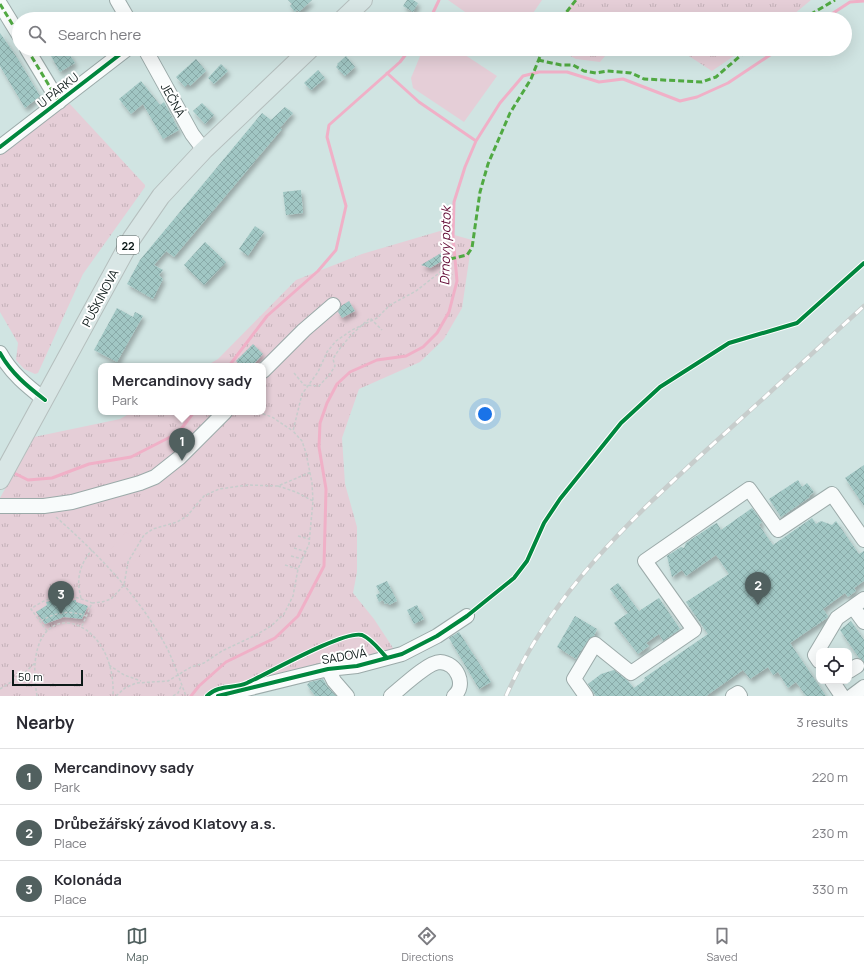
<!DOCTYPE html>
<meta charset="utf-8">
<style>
body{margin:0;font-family:Manrope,sans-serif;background:#f7f7f7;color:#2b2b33}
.controls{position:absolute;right:12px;bottom:12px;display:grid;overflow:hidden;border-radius:8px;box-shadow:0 4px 16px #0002}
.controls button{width:36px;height:36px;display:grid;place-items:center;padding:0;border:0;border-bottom:1px solid #e1e1e2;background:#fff;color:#2b2b33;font:20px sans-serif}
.scale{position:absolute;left:12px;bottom:10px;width:71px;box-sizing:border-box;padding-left:4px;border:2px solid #0c1918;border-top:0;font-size:11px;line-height:14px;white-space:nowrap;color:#0c1918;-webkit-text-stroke:3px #fff;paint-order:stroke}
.you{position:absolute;left:485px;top:414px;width:14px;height:14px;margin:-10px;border:3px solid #fff;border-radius:50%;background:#1a73e8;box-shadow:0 0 0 6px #1a73e833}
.badge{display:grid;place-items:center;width:26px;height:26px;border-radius:50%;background:#51605f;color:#fff;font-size:13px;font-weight:700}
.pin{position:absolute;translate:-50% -33px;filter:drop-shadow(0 1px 2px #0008)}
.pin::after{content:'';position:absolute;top:21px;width:14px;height:12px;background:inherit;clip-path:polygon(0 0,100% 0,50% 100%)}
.popup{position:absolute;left:98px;top:363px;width:168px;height:52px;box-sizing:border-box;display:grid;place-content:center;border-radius:8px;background:#fff;filter:drop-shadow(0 1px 3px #0005);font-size:13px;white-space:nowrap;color:#7c7c81}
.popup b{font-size:15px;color:#2b2b33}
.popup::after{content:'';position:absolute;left:50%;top:100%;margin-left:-8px;border:8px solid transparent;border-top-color:#fff}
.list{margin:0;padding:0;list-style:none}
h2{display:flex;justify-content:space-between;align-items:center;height:52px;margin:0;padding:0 16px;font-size:17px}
h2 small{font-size:13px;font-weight:400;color:#7c7c81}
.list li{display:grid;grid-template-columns:26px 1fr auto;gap:12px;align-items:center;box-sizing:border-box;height:56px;padding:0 16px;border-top:1px solid #e1e1e2}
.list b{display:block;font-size:15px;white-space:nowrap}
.list p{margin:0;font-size:13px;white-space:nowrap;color:#7c7c81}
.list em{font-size:13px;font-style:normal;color:#7c7c81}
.icon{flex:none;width:22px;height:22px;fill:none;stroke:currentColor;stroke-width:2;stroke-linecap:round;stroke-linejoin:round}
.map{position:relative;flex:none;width:864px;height:696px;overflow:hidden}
.search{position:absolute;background:#fff;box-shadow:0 4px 16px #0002;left:12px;right:12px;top:12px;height:44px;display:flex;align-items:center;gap:10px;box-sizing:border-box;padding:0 14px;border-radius:22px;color:#7c7c81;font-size:15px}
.sheet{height:220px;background:#fff}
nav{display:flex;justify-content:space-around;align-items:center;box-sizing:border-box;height:56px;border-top:1px solid #e1e1e2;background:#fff;font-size:11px;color:#7c7c81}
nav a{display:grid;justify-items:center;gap:2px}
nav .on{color:#51605f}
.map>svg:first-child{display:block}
.grass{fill:url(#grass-tufts)}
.pitch{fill:#e5ced7}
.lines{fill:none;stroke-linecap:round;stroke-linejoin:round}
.stream{stroke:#f0b0c7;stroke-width:3}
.building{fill:url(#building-cross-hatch);filter:url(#shadow)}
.minor-casing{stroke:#9baaa9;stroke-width:16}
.major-casing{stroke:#b5bfbe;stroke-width:20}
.path{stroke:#c7cdcc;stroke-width:1.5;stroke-dasharray:3 2;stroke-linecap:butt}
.minor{stroke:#f8fbfb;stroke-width:14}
.major{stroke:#d8e6e5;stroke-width:18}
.rail-casing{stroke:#c7cdcc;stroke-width:4.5}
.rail{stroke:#fff;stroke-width:3;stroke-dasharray:9;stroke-linecap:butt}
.path-bridge{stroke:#c7cdcc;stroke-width:1.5;stroke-dasharray:3 2;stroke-linecap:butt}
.quiet{stroke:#50a942;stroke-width:3;stroke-dasharray:6 3;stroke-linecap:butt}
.cycleway-casing{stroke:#fff;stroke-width:6}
.cycleway{stroke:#00873e;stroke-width:4}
.labels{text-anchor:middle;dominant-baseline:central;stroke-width:4;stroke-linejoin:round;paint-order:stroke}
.shield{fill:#fff;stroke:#555e5d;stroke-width:1}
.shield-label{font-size:11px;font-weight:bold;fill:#0c1918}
.street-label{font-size:12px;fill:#0c1918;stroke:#fff}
.water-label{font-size:13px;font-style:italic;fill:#620934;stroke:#fff}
</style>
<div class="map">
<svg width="864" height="696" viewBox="0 0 864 696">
<defs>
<pattern id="grass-tufts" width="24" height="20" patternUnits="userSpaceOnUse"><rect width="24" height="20" fill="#e5ced7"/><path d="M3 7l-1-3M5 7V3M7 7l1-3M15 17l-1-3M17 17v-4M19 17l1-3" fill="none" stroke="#c3b0b8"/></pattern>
<pattern id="building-cross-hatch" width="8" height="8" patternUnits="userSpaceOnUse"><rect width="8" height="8" fill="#a1c7c4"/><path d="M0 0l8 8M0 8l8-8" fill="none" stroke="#89aaa8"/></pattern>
<filter id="shadow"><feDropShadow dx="2.5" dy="4" stdDeviation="2" flood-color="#0004"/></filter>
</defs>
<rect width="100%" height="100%" fill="#d0e4e2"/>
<path class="grass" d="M 574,0 L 811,0 L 788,19 L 560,19 Z
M 557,49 L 611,49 L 600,62 L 576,59 Z
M 678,49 L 744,49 L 712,71 Z
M 69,103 L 145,185 L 145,187 L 83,274 L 38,373 L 35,374 L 24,369 L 16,360 L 18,343 L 0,312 L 0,154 Z
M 440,231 L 472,240 L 462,308 L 444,339 L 420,362 L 359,389 L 342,438 L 345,484 L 357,527 L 357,572 L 353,593 L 374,619 L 397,654 L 250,684 L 225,684 L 213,690 L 206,696 L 0,696 L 0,498 L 34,437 L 120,419 L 132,412 L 263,412 L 263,366 L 206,366 L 218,359 L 296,280 L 362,254 Z"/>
<path class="pitch" d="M 448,0 L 542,0 L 529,19 L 475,19 Z
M 423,49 L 456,49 L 497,76 L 464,122 L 413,88 L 411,78 Z
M 126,532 L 145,549 L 130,567 L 111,549 Z"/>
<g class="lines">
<path class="stream" d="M 430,19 L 439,0
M 824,19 L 850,2 L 864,1
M 387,73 L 419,102 L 476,141
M 229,366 L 267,316 L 318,271 L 336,250 L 346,206 L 327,137 L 329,125 L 400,62 L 410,49
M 14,473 L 28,480 L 52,478 L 89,464 L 131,457 L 178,433 L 194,412
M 191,696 L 199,686 L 226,662 L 275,638 L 298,616 L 324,566 L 326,489 L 319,447 L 320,423 L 327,403 L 337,384 L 350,372 L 377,360 L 406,356 L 423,347 L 437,333 L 449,312 L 457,281 L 453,237 L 454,202 L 465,167 L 476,141 L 500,103 L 523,76 L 539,72 L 567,72 L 599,82 L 623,79 L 680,101 L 697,97 L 728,83 L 779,49"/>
</g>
<path class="building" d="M 288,0 L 312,0 L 299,12 L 297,10 L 295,12 L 290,6 L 292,4 Z
M 407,0 L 413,0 L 418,3 L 413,12 L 403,6 Z
M 0,33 L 18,59 L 40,96 L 25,108 L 0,66 Z
M 59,51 L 61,56 L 68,52 L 75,63 L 60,72 L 51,56 Z
M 346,56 L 355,67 L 345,76 L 336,67 L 338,65 L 337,64 Z
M 196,59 L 206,71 L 190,86 L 188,84 L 185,87 L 176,77 Z
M 221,64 L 228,71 L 214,84 L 208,78 Z
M 318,70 L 325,78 L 311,90 L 304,83 Z
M 141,81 L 160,105 L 164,102 L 179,130 L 163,139 L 143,104 L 131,114 L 119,99 Z
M 202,103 L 214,115 L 205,124 L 193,111 Z
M 285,107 L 293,113 L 280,128 L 282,129 L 174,257 L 166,251 L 154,265 L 163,270 L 159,275 L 163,279 L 153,299 L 127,284 L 140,260 L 262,113 L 271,120 Z
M 301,190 L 303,213 L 286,215 L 283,192 Z
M 255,226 L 264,232 L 248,256 L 239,249 Z
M 205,242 L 226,262 L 204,285 L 184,265 Z
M 441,253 L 444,260 L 430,268 L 421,265 Z
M 349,301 L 355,311 L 342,318 L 338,312 L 341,306 Z
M 117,308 L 133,317 L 135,312 L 143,316 L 117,362 L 94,350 Z
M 253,344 L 263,354 L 252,366 L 241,366 L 236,361 Z
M 864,465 L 864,506 L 845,478 Z
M 798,480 L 802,487 L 807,483 L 814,492 L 809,496 L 810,497 L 781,517 L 769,499 Z
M 752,508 L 762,522 L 759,525 L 773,545 L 812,518 L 816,524 L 821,521 L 832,525 L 836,521 L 859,554 L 864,551 L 864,581 L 854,588 L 856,591 L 848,597 L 845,593 L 823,609 L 828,616 L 827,618 L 790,643 L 826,696 L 806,696 L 796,682 L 788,688 L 778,672 L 773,675 L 768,667 L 750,679 L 743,670 L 706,696 L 596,696 L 588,684 L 601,674 L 614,670 L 628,681 L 634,688 L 645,680 L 644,678 L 708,634 L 686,602 L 729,574 L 716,555 L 686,576 L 682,570 L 672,577 L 667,556 L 681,547 L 684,548 L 686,543 L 713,525 L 717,523 L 721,530 Z
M 387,581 L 397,601 L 389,605 L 388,603 L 385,604 L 383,600 L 379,602 L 376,595 L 380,593 L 376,586 Z
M 618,583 L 639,611 L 659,598 L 680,629 L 663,641 L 659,634 L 646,643 L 649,646 L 638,654 L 614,623 L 628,613 L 610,589 Z
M 53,600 L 54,603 L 76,600 L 76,602 L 88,606 L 82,619 L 64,617 L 45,624 L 36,612 L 47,605 L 46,602 Z
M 417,605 L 424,619 L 414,624 L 407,610 Z
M 575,616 L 597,629 L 594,636 L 588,640 L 576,659 L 557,647 Z
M 851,621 L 864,640 L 864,661 L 859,658 L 840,630 Z
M 459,632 L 491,682 L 479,689 L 449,638 Z
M 323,679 L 327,686 L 336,696 L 315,696 L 307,685 L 310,682 Z"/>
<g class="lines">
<g class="minor-casing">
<path id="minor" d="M 117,0 L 128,19
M 0,4 L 19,35
M 27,49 L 59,102
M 145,49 L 192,134 L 204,150
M 0,147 L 127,49
M 0,353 C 11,373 27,386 45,400
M 263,371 L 304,330 L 333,305
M 0,506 L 44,506 L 72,502 L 140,483 L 155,477 L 179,458 L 225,412
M 853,607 L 864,622
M 819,661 L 815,655 L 837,618 L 864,599
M 328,669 L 334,681 L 347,696
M 849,671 L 857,666
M 832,681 L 842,696
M 218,696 L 328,669 L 357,666 L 402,654 L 437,636 L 467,616
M 391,696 C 401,688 428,662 440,662 C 457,663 467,685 454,696
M 586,696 L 574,679 L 595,644 L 631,673 L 694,630 L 645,561 L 749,489 L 778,530 L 832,494 L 864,540
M 733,696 L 738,693 L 740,696
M 852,696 L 864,687"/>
</g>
<g class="major-casing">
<path id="major" d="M 343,19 L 363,0
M 0,480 L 132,238 L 161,196 L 204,150 L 310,49"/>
</g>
<path class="path" d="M 258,412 L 272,417 L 293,431
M 278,486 L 296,492 L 313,501
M 56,517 C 100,556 141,598 168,650 C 175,665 180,681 186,696
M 298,536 L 309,539
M 294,548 L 307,552
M 291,556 L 303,559
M 285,565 L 298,569
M 81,598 C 76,580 79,565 92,550
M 41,621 C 55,612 71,610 86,616
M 82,626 L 92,603 L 102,602 L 111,599 L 124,585 L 128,562 L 144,535 L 153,529 L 177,522 L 187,516 L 204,496 L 219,489 L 248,485 L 278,486 L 311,472
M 47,631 L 31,609 C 51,594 70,593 92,603
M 109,665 L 124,675 L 141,681
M 0,689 L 22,675 L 36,662
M 37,696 C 19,587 117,611 113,696
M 116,696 L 125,688 L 136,683 L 168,681 L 191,667 L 204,663 L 222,651 L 256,635 L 271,626 L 284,614 L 293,596 L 298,569 L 309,544 L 313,501 L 312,483 L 306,453 L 302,441 L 293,431 L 302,394 L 318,372 L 327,352 L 336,341 L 352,330 L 377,318 L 390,305 L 416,291 L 439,273 L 450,259
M 173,696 L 178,693 L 182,684"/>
<use href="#minor" class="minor"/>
<use href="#major" class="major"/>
<g class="rail-casing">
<path id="rail" d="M 506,696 C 552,592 630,520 712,445 C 763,399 813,353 864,306"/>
</g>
<use href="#rail" class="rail"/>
<path class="path-bridge" d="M 294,373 L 304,385 L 319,386 L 330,374 L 335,366 L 333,359 C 342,343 356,330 370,318 L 382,330"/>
<path class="quiet" d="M 0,4 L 19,35
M 561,19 L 576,0
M 793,19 L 806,17 L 835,0
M 27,49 L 59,102
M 538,60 L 561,65 L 573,65 L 584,71 L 596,73 L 607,71 L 631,73 L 644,79 L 702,82 L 716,77 L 748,49
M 450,259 L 467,255 L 472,248 L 480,192 L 488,164 L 510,113 L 531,79 L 543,49"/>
<g class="cycleway-casing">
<path id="cycleway" d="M 0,147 L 127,49
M 0,353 C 11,373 27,386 45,400
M 207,696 C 219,684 234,689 247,683 C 267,674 344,630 362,635 C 372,639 380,651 387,658
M 218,696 L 328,669 L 357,666 L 402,654 L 437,636 L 467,616 L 514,578 L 527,561 L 544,523 L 560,499 L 621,423 L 660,387 L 729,343 L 797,323 L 864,263"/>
</g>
<use href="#cycleway" class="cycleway"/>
</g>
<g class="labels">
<rect class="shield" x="117" y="236" width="22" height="18" rx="3"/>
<g class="shield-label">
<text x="128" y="245">22</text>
</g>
<g class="street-label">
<text transform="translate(58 90) rotate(-38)">U PARKU</text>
<text transform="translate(173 100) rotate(61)">JEČNÁ</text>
<text transform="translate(100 298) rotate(-62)">PUŠKINOVA</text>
<text transform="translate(344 656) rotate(-10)">SADOVÁ</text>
</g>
<g class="water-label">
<text transform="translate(445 246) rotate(-89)">Drnový potok</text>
</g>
</g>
</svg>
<div class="controls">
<button><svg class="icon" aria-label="locate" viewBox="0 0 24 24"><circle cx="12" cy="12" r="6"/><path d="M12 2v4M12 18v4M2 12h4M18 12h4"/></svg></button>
</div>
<div class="scale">50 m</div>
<div class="you"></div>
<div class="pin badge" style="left:182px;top:461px">1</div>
<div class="popup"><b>Mercandinovy sady</b>Park</div>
<div class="pin badge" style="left:758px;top:605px">2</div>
<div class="pin badge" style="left:61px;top:614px">3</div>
<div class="search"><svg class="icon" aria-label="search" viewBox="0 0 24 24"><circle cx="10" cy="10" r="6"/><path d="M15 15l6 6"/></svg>Search here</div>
</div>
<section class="sheet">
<h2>Nearby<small>3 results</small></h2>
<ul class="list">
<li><span class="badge">1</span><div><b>Mercandinovy sady</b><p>Park</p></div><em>220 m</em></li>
<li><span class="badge">2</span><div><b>Drůbežářský závod Klatovy a.s.</b><p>Place</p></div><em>230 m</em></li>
<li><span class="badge">3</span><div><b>Kolonáda</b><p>Place</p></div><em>330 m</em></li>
</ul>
</section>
<nav>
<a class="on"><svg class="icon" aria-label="map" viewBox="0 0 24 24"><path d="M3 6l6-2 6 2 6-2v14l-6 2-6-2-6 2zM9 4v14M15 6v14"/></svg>Map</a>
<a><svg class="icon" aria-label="directions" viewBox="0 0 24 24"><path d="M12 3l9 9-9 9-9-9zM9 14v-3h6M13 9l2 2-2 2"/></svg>Directions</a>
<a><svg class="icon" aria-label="saved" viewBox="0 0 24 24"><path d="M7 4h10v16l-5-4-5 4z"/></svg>Saved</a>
</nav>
